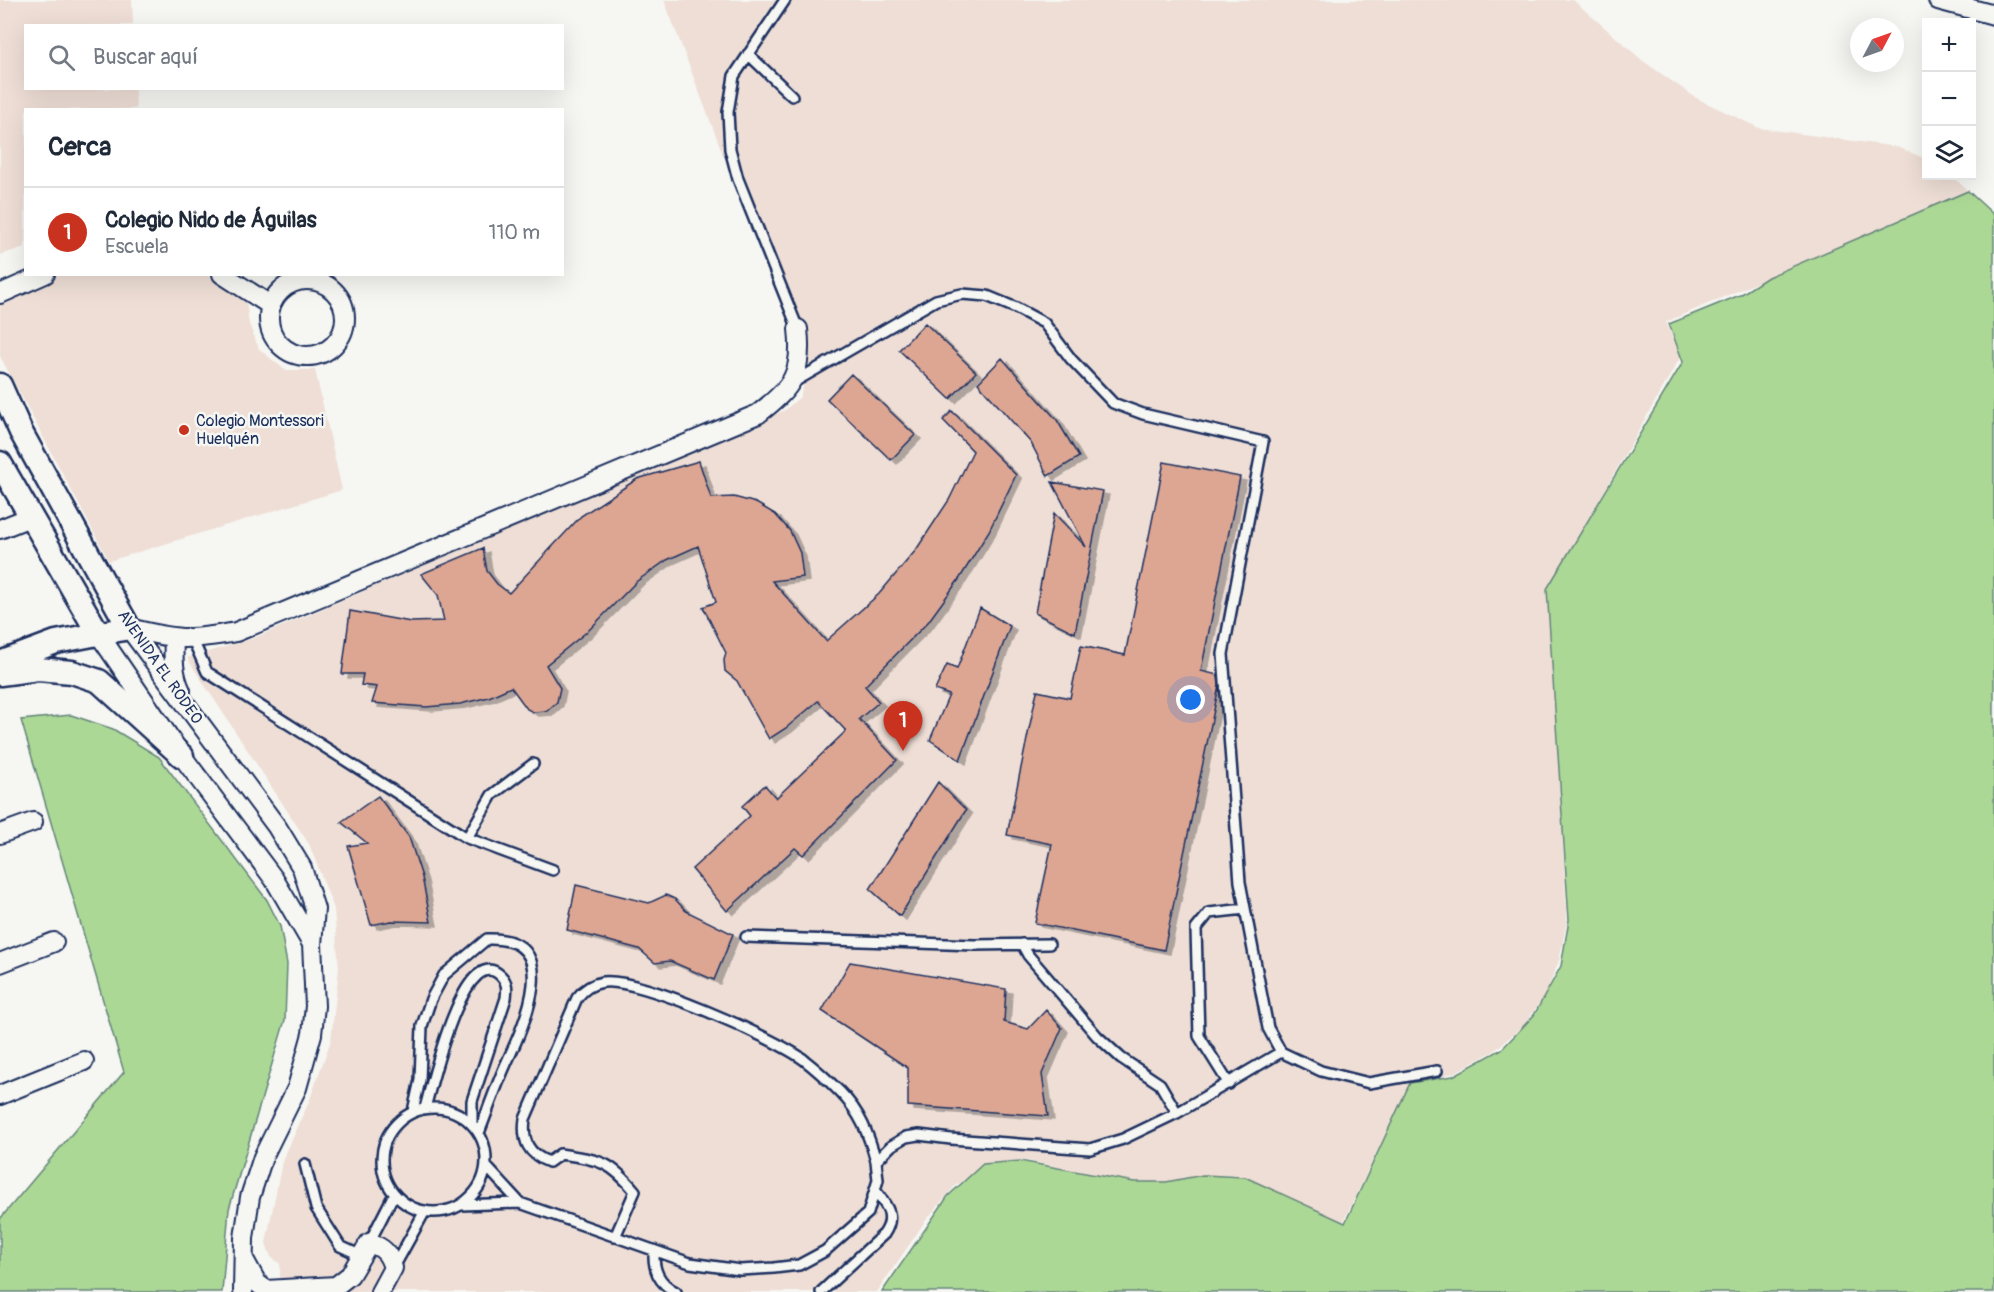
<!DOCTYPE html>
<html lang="es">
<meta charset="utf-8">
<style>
body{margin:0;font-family:Pangolin,sans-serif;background:#f6f6f7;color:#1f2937}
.controls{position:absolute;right:18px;top:18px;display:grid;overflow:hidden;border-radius:0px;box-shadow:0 6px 24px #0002}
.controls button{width:54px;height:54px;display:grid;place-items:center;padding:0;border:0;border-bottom:2px solid #e0e1e3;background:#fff;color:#1f2937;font:30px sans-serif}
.compass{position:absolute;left:1850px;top:18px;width:54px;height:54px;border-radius:50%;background:#fff;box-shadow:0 6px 24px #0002;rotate:49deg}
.you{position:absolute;left:1191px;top:700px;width:21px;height:21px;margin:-15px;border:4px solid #fff;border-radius:50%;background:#1a73e8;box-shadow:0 0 0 9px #1a73e833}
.badge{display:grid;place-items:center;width:39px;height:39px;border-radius:50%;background:#c8321e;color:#fff;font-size:20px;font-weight:700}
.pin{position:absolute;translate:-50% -50px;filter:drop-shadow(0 2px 3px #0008)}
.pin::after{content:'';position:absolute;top:32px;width:21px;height:18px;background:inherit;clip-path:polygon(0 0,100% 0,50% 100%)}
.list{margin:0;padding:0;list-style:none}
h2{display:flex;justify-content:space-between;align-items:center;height:78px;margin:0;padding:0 24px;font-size:26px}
h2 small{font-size:20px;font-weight:400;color:#747a83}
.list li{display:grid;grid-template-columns:39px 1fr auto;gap:18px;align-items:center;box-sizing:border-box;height:90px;padding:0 24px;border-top:2px solid #e0e1e3}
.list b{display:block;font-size:22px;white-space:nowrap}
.list p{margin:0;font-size:20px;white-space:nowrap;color:#747a83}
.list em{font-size:20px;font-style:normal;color:#747a83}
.icon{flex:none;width:33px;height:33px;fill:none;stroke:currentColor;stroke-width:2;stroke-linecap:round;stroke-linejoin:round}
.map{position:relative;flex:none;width:1994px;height:1292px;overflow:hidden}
.search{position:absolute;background:#fff;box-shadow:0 6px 24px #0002;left:24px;top:24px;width:540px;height:66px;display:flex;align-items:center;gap:15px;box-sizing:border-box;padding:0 21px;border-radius:0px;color:#747a83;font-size:22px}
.panel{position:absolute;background:#fff;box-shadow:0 6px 24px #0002;left:24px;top:108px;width:540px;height:168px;border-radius:0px}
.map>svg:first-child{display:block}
.built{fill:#eeded6}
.green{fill:#acd896;stroke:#64847a;stroke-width:1.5}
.building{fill:#dda693;stroke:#1b2f5e;stroke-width:1.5;filter:url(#shadow)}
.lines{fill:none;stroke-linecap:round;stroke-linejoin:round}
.service-casing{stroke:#1b2f5e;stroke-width:14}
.minor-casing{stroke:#1b2f5e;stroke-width:22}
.tertiary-casing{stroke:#1b2f5e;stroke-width:27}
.service{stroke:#f6f6f2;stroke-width:9}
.minor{stroke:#f6f6f2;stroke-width:18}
.tertiary{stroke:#f6f6f2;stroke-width:22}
.poi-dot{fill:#c8321e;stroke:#f6f6f2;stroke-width:2}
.labels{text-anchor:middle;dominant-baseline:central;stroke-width:5;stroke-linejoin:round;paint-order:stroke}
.poi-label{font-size:16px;fill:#1b2f5e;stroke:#f6f6f2;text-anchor:start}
.street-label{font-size:16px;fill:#1b2f5e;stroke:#f6f6f2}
</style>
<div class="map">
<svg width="1994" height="1292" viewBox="0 0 1994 1292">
<defs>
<filter id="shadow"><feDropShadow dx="6" dy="4" stdDeviation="0" flood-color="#0004"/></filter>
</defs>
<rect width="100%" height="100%" fill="#f6f6f2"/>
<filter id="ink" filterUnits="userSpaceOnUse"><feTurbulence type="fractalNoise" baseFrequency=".0167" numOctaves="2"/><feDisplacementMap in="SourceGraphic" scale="12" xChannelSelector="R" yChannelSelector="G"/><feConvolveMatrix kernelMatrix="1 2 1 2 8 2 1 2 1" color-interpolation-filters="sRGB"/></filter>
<g filter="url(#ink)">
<path class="built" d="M 0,0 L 132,0 L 133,25 L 26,26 L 26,88 L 135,89 L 136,109 L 26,110 L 25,247 L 0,255 Z
M 664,0 L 1573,0 L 1643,61 L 1696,98 L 1759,128 L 1897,147 L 1926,159 L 1926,176 L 1952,176 L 1968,191 L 1666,322 L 1681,356 L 1549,588 L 1567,920 L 1559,961 L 1545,995 L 1525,1024 L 1494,1051 L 1454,1073 L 1410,1084 L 1343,1222 L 1234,1175 L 1203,1176 L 1170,1183 L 1130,1182 L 1024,1160 L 990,1163 L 955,1186 L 926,1220 L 877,1292 L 280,1292 L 280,1264 L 271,1257 L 266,1243 L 282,1162 L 309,1102 L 331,1040 L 339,968 L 334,909 L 309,844 L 187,658 L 252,639 L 785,410 L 800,397 L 810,365 L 793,337 Z
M 204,274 L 245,295 L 249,324 L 259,349 L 285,370 L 315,370 L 342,490 L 109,561 L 0,356 L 0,292 L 58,275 Z"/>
<path class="green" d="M 1968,191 L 1994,215 L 1994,1292 L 882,1292 L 948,1196 L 983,1164 L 1020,1161 L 1134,1182 L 1166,1182 L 1203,1175 L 1245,1177 L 1345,1223 L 1410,1083 L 1453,1076 L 1502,1049 L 1534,1015 L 1561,966 L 1569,920 L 1547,589 L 1683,362 L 1669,324 L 1740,295 L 1768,277 Z
M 71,715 L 113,729 L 159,757 L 267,900 L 280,926 L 287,964 L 285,1020 L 229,1209 L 222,1292 L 0,1292 L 0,1219 L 124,1072 L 21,720 Z"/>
<path class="building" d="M 925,323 L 976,372 L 950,399 L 899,350 Z
M 1002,358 L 1057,420 L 1079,457 L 1048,476 L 1031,443 L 978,383 Z
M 851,374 L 915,435 L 891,460 L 827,399 Z
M 952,411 L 1016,475 L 989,531 L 960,578 L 928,622 L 865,686 L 879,702 L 859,719 L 897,760 L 803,855 L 795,848 L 727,911 L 692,869 L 750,816 L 742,806 L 765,785 L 776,798 L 846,731 L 818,701 L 786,728 L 769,739 L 737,681 L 725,671 L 724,660 L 726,653 L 703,607 L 716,602 L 698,546 L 667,560 L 637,581 L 589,630 L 546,665 L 560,688 L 557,702 L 547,711 L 533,712 L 527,709 L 511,687 L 489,697 L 460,704 L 426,707 L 372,703 L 377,687 L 361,685 L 363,674 L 342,674 L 350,611 L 411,622 L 444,621 L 438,595 L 421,574 L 483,548 L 487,571 L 497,584 L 509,593 L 581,516 L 637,479 L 699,461 L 711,498 L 734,497 L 756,503 L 775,514 L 790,531 L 800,553 L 803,577 L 772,581 L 826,641 L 879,594 L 916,550 L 949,500 L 973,451 L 943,420 Z
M 1164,462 L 1240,477 L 1201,671 L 1218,675 L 1219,686 L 1164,950 L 1035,923 L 1052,844 L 1007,835 L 1037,691 L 1070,698 L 1081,646 L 1125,655 Z
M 1052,482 L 1103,491 L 1075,633 L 1035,613 L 1054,513 L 1086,547 Z
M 980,608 L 1010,626 L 960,760 L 930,740 L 949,695 L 935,690 L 947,665 L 957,669 Z
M 938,782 L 966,810 L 900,916 L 870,889 Z
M 378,796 L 409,837 L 422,877 L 431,922 L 391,921 L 371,925 L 348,846 L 367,843 L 341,822 Z
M 576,885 L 649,903 L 666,895 L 675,899 L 686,911 L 733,934 L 714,980 L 670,961 L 655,963 L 639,949 L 567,930 Z
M 850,962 L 1006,989 L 1004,1022 L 1028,1029 L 1046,1010 L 1062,1028 L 1042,1074 L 1048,1116 L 908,1106 L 908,1068 L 822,1011 Z"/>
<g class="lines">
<g class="service-casing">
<path id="service" d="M 785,0 L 734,76 L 728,112 L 730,149 L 738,179 L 798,329
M 748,54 L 792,96
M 794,382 L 936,300 L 962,294 L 987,296 L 1016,308 L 1044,323 L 1071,359 L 1113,403 L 1143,414 L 1263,442 L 1223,654 L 1240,882 L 1268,1028 L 1281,1052 L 1321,1071 L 1369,1083 L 1437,1071
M 193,640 L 207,672 L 467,838 L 492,795 L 533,764
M 467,838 L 553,870
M 746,937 L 975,945 L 1049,944
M 1022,944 L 1028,955 L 1097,1036 L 1121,1058 L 1160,1084 L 1177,1113
M 1229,1084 L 1199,1036 L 1196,929 L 1209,913 L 1245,909
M382 1160a52 52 0 1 1 104 0a52 52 0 1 1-104 0Z
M 425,1108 C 431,1088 464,939 501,976 C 508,983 507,989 506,998 L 472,1101 L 472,1123
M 413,1111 L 420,1080 L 422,1026 L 431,999 L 444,975 L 487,939 C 566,936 524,1025 506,1064 C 496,1086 488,1110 479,1133
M 305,1164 L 316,1208 L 340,1246 L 362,1256
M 486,1166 L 520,1203
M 461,1205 L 520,1203 L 690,1263 L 740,1270 L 774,1268 L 799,1265 L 825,1251 L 868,1213 L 878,1180 L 876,1161 L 891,1146 L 906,1137 L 919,1135 L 951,1139 L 1090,1149 L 1123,1139 L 1177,1113 L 1281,1052
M 615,1237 L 635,1191 C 609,1160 599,1160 560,1154 L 549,1162 C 528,1154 522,1141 525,1119 L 577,998 C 584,989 591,984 603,982 C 639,977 772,1037 803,1059 C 816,1069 829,1081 840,1092 C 860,1112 869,1135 876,1161
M 369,1243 L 394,1194
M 654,1250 C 653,1269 658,1283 676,1292
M 394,1267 L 425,1211
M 821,1292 L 884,1234 C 896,1216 887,1206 875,1190"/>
</g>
<g class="minor-casing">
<path id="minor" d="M 1938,0 L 1994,15
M 222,274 L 270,305
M269 318a38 38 0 1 1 76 0a38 38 0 1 1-76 0Z
M 0,294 L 45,274
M 0,529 L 30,517
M 129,628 C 177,640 187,641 236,632 L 758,414 C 793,387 803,373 798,329
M 129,628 L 277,827 L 302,868 L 315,909 L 312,944 L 315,1006 L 312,1034 L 297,1088 L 263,1157 L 250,1197 L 244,1238 L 243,1292
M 98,633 L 182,756 L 274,879 L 312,944
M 174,640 C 173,658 173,674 181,691
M 0,834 L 33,822
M 0,963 L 54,942
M 0,1095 L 84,1061
M 245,1261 L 257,1283 L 266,1290 L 336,1286 L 350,1275 L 369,1243 C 383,1247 389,1253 393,1268 L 380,1292"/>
</g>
<g class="tertiary-casing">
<path id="tertiary" d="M 0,385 L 21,432 L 129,628 L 56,642 L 0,663
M 0,463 L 98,633
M 0,674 L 38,669 L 72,672 L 99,681 L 182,756"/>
</g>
<use href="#service" class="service"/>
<use href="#minor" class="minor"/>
<use href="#tertiary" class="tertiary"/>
</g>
</g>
<circle class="poi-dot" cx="184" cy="430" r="6"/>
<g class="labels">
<g class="poi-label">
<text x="196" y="421">Colegio Montessori<tspan x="196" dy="18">Huelquén</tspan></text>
</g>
<g class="street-label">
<text transform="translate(160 667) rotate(55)">AVENIDA EL RODEO</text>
</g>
</g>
</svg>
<div class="controls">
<button>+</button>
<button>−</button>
<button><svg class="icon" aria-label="layers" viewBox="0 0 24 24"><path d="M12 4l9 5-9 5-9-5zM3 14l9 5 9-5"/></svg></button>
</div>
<svg class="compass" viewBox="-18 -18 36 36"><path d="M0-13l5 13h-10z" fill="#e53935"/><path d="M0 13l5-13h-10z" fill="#747a83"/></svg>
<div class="you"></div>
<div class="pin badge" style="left:903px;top:751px">1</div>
<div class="search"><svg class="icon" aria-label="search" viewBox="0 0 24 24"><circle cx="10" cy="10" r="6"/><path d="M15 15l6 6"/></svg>Buscar aquí</div>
<section class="panel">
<h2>Cerca<small></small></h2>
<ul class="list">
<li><span class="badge">1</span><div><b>Colegio Nido de Águilas</b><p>Escuela</p></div><em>110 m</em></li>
</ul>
</section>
</div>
